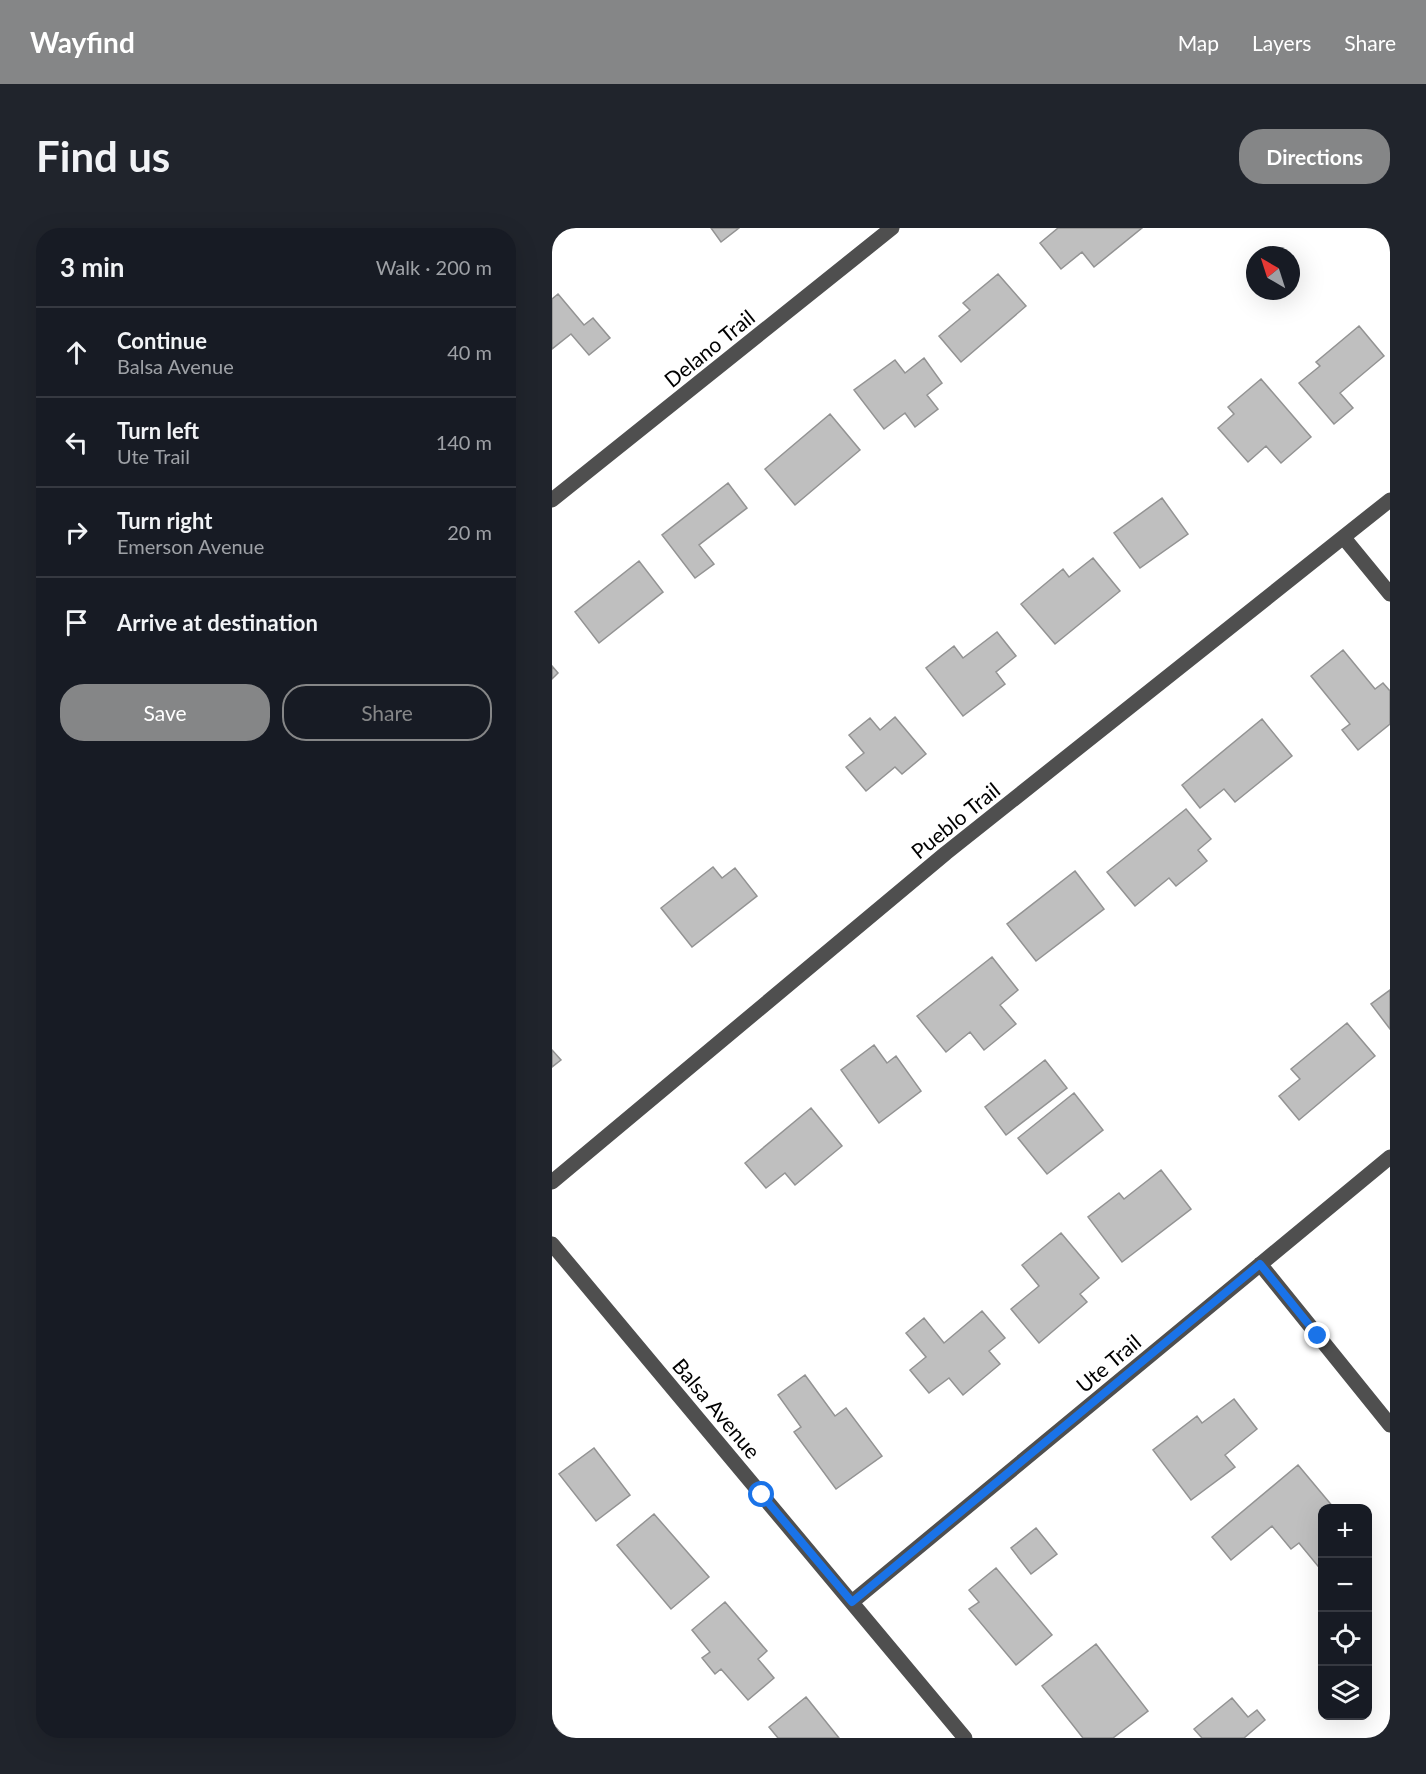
<!DOCTYPE html>
<meta charset="utf-8">
<style>
body{margin:0;font-family:Lato,sans-serif;background:#20242c;color:#f1f3f6}
.controls{position:absolute;right:18px;bottom:18px;display:grid;overflow:hidden;border-radius:12px;box-shadow:0 6px 24px #0002}
.controls button{width:54px;height:54px;display:grid;place-items:center;padding:0;border:0;border-bottom:2px solid #363941;background:#171b24;color:#f1f3f6;font:30px sans-serif}
.compass{position:absolute;left:694px;top:18px;width:54px;height:54px;border-radius:50%;background:#171b24;box-shadow:0 6px 24px #0002;rotate:321deg}
.stop{position:absolute;width:18px;height:18px;margin:-14px;border:4px solid #1a73e8;border-radius:50%;background:#fff}
.stop.end{background:#1a73e8;border-color:#fff;box-shadow:0 2px 6px #0008}
.list{margin:0;padding:0;list-style:none}
h2{display:flex;justify-content:space-between;align-items:center;height:78px;margin:0;padding:0 24px;font-size:26px}
h2 small{font-size:20px;font-weight:400;color:#9ea1a6}
.list li{display:grid;grid-template-columns:39px 1fr auto;gap:18px;align-items:center;box-sizing:border-box;height:90px;padding:0 24px;border-top:2px solid #363941}
.list b{display:block;font-size:22px;white-space:nowrap}
.list p{margin:0;font-size:20px;white-space:nowrap;color:#9ea1a6}
.list em{font-size:20px;font-style:normal;color:#9ea1a6}
.actions{display:flex;gap:12px;padding:18px 24px}
.actions a{flex:1;padding:14px 0;border:2px solid #858687;border-radius:24px;text-align:center;font-size:21px;color:#858687}
.actions .main{background:#858687;color:#fff}
.icon{flex:none;width:33px;height:33px;fill:none;stroke:currentColor;stroke-width:2;stroke-linecap:round;stroke-linejoin:round}
.map{position:relative;flex:none;width:838px;height:1510px;overflow:hidden;border-radius:24px}
header{display:flex;align-items:center;gap:36px;box-sizing:border-box;height:84px;padding:0 30px;background:#858687;color:#fff}
header strong{font-size:28px}
nav{display:flex;gap:33px;margin-inline-start:auto;font-size:21px}
.intro{display:flex;align-items:center;justify-content:space-between;box-sizing:border-box;height:144px;padding:0 36px}
h1{margin:0;font-size:42px}
.button{padding:15px 27px;border-radius:24px;background:#858687;color:#fff;font-size:21px;font-weight:700}
main{display:flex;gap:36px;padding:0 36px}
aside{flex:1;background:#171b24;border-radius:24px;box-shadow:0 6px 24px #0002}
.map>svg:first-child{display:block}
.building{fill:#bfbfbf;stroke:#939393;stroke-width:1.5}
.lines{fill:none;stroke-linecap:round;stroke-linejoin:round}
.minor{stroke:#4f4f4f;stroke-width:15}
.route{stroke:#1a73e8;stroke-width:8}
.labels{text-anchor:middle;dominant-baseline:central;stroke-width:5;stroke-linejoin:round;paint-order:stroke}
.street-label{font-size:21px;fill:#000;stroke:#fff}
</style>
<header>
<strong>Wayfind</strong>
<nav><a>Map</a><a>Layers</a><a>Share</a></nav>
</header>
<div class="intro"><h1>Find us</h1><a class="button">Directions</a></div>
<main>
<aside>
<h2>3 min<small>Walk · 200 m</small></h2>
<ul class="list">
<li><svg class="icon" aria-label="ahead" viewBox="0 0 24 24"><path d="M12 20V5M6 11l6-6 6 6"/></svg><div><b>Continue</b><p>Balsa Avenue</p></div><em>40 m</em></li>
<li><svg class="icon" aria-label="left" viewBox="0 0 24 24"><path d="M17 20v-9H6M10 6l-5 5 5 5"/></svg><div><b>Turn left</b><p>Ute Trail</p></div><em>140 m</em></li>
<li><svg class="icon" aria-label="right" viewBox="0 0 24 24"><path d="M7 20v-9h11M14 6l5 5-5 5"/></svg><div><b>Turn right</b><p>Emerson Avenue</p></div><em>20 m</em></li>
<li><svg class="icon" aria-label="arrive" viewBox="0 0 24 24"><path d="M6 21V4h12l-3 4 3 4H6"/></svg><div><b>Arrive at destination</b></div></li>
</ul>
<div class="actions"><a class="main">Save</a><a>Share</a></div>
</aside>
<div class="map">
<svg width="838" height="1510" viewBox="0 0 838 1510">
<rect width="100%" height="100%" fill="#fff"/>
<path class="building" d="M 159,0 L 187,0 L 169,14 Z
M 506,0 L 590,0 L 542,39 L 530,24 L 509,41 L 488,15 Z
M 446,46 L 474,78 L 409,134 L 387,108 L 418,82 L 411,75 Z
M 6,66 L 32,97 L 41,90 L 58,110 L 37,127 L 19,106 L 0,121 L 0,71 Z
M 807,98 L 832,128 L 788,165 L 801,180 L 782,196 L 747,155 L 768,138 L 764,134 Z
M 372,130 L 390,155 L 375,167 L 386,181 L 363,199 L 353,185 L 332,201 L 302,162 L 343,132 L 353,145 Z
M 709,151 L 759,209 L 729,235 L 714,218 L 696,234 L 666,200 L 682,186 L 676,179 Z
M 278,186 L 308,222 L 243,277 L 213,241 Z
M 176,255 L 195,280 L 147,317 L 162,336 L 143,350 L 110,307 Z
M 610,270 L 636,306 L 588,340 L 562,305 Z
M 541,330 L 568,363 L 503,416 L 469,376 L 511,341 L 517,349 Z
M 87,333 L 111,364 L 47,415 L 23,384 Z
M 445,404 L 464,428 L 444,444 L 453,456 L 411,488 L 374,440 L 402,418 L 411,430 Z
M 791,422 L 823,461 L 831,455 L 838,463 L 838,496 L 806,522 L 790,502 L 798,496 L 759,448 Z
M 0,438 L 6,445 L 0,451 Z
M 343,489 L 374,526 L 350,546 L 343,539 L 314,563 L 294,539 L 312,525 L 297,507 L 318,490 L 328,502 Z
M 710,491 L 740,528 L 683,574 L 672,561 L 648,580 L 630,557 Z
M 634,581 L 659,611 L 646,622 L 655,633 L 624,658 L 617,650 L 583,678 L 555,644 Z
M 161,639 L 170,650 L 183,640 L 205,668 L 140,719 L 109,680 Z
M 523,643 L 552,681 L 484,733 L 455,696 Z
M 440,729 L 466,762 L 448,777 L 464,796 L 432,822 L 418,804 L 394,824 L 365,788 Z
M 838,762 L 838,801 L 819,776 Z
M 795,795 L 823,828 L 747,892 L 727,868 L 748,851 L 739,841 Z
M 322,817 L 335,835 L 344,828 L 369,863 L 327,895 L 289,842 Z
M 0,822 L 9,832 L 0,839 Z
M 493,832 L 515,860 L 454,907 L 433,879 Z
M 522,865 L 551,902 L 495,946 L 466,910 Z
M 259,880 L 290,918 L 243,957 L 233,945 L 214,960 L 193,935 Z
M 609,942 L 639,981 L 570,1034 L 536,989 L 567,965 L 572,971 Z
M 509,1005 L 547,1050 L 528,1066 L 535,1074 L 487,1115 L 459,1081 L 487,1058 L 470,1037 Z
M 430,1083 L 453,1110 L 437,1123 L 448,1136 L 411,1167 L 397,1150 L 377,1165 L 358,1142 L 374,1129 L 354,1105 L 372,1090 L 392,1115 Z
M 253,1147 L 283,1188 L 294,1180 L 330,1228 L 284,1261 L 242,1204 L 249,1199 L 226,1167 Z
M 682,1171 L 705,1201 L 673,1227 L 683,1239 L 639,1272 L 601,1222 L 645,1188 L 650,1195 Z
M 42,1220 L 78,1267 L 44,1293 L 7,1246 Z
M 746,1237 L 782,1280 L 770,1280 L 770,1343 L 747,1315 L 739,1321 L 720,1298 L 679,1332 L 660,1309 Z
M 102,1286 L 157,1349 L 119,1381 L 65,1317 Z
M 484,1300 L 505,1326 L 479,1346 L 459,1320 Z
M 444,1340 L 500,1407 L 464,1437 L 417,1381 L 427,1374 L 417,1362 Z
M 173,1374 L 215,1423 L 206,1431 L 222,1450 L 196,1472 L 169,1441 L 163,1446 L 150,1430 L 158,1424 L 140,1402 Z
M 544,1416 L 596,1483 L 561,1510 L 531,1510 L 490,1458 Z
M 254,1469 L 287,1510 L 226,1510 L 217,1499 Z
M 680,1470 L 696,1489 L 705,1482 L 713,1492 L 692,1510 L 650,1510 L 642,1501 Z
M 0,1495 L 13,1510 L 0,1510 Z"/>
<g class="lines">
<path class="minor" d="M 0,272 L 340,0
M 792,310 L 838,366
M 0,954 L 394,625 L 838,272
M 0,1016 L 413,1510
M 708,1036 L 838,1197
M 300,1374 L 838,929"/>
</g>
<g class="lines">
<path class="route" d="M 210,1267 L 300,1374 L 708,1036 L 766,1108"/>
</g>
<g class="labels">
<g class="street-label">
<text transform="translate(157 120) rotate(-39)">Delano Trail</text>
<text transform="translate(403 592) rotate(-39)">Pueblo Trail</text>
<text transform="translate(556 1135) rotate(-40)">Ute Trail</text>
<text transform="translate(165 1180) rotate(50)">Balsa Avenue</text>
</g>
</g>
</svg>
<div class="controls">
<button>+</button>
<button>−</button>
<button><svg class="icon" aria-label="locate" viewBox="0 0 24 24"><circle cx="12" cy="12" r="6"/><path d="M12 2v4M12 18v4M2 12h4M18 12h4"/></svg></button>
<button><svg class="icon" aria-label="layers" viewBox="0 0 24 24"><path d="M12 4l9 5-9 5-9-5zM3 14l9 5 9-5"/></svg></button>
</div>
<svg class="compass" viewBox="-18 -18 36 36"><path d="M0-13l5 13h-10z" fill="#e53935"/><path d="M0 13l5-13h-10z" fill="#9ea1a6"/></svg>
<div class="stop" style="left:210px;top:1267px"></div>
<div class="stop end" style="left:766px;top:1108px"></div>
</div>
</main>
